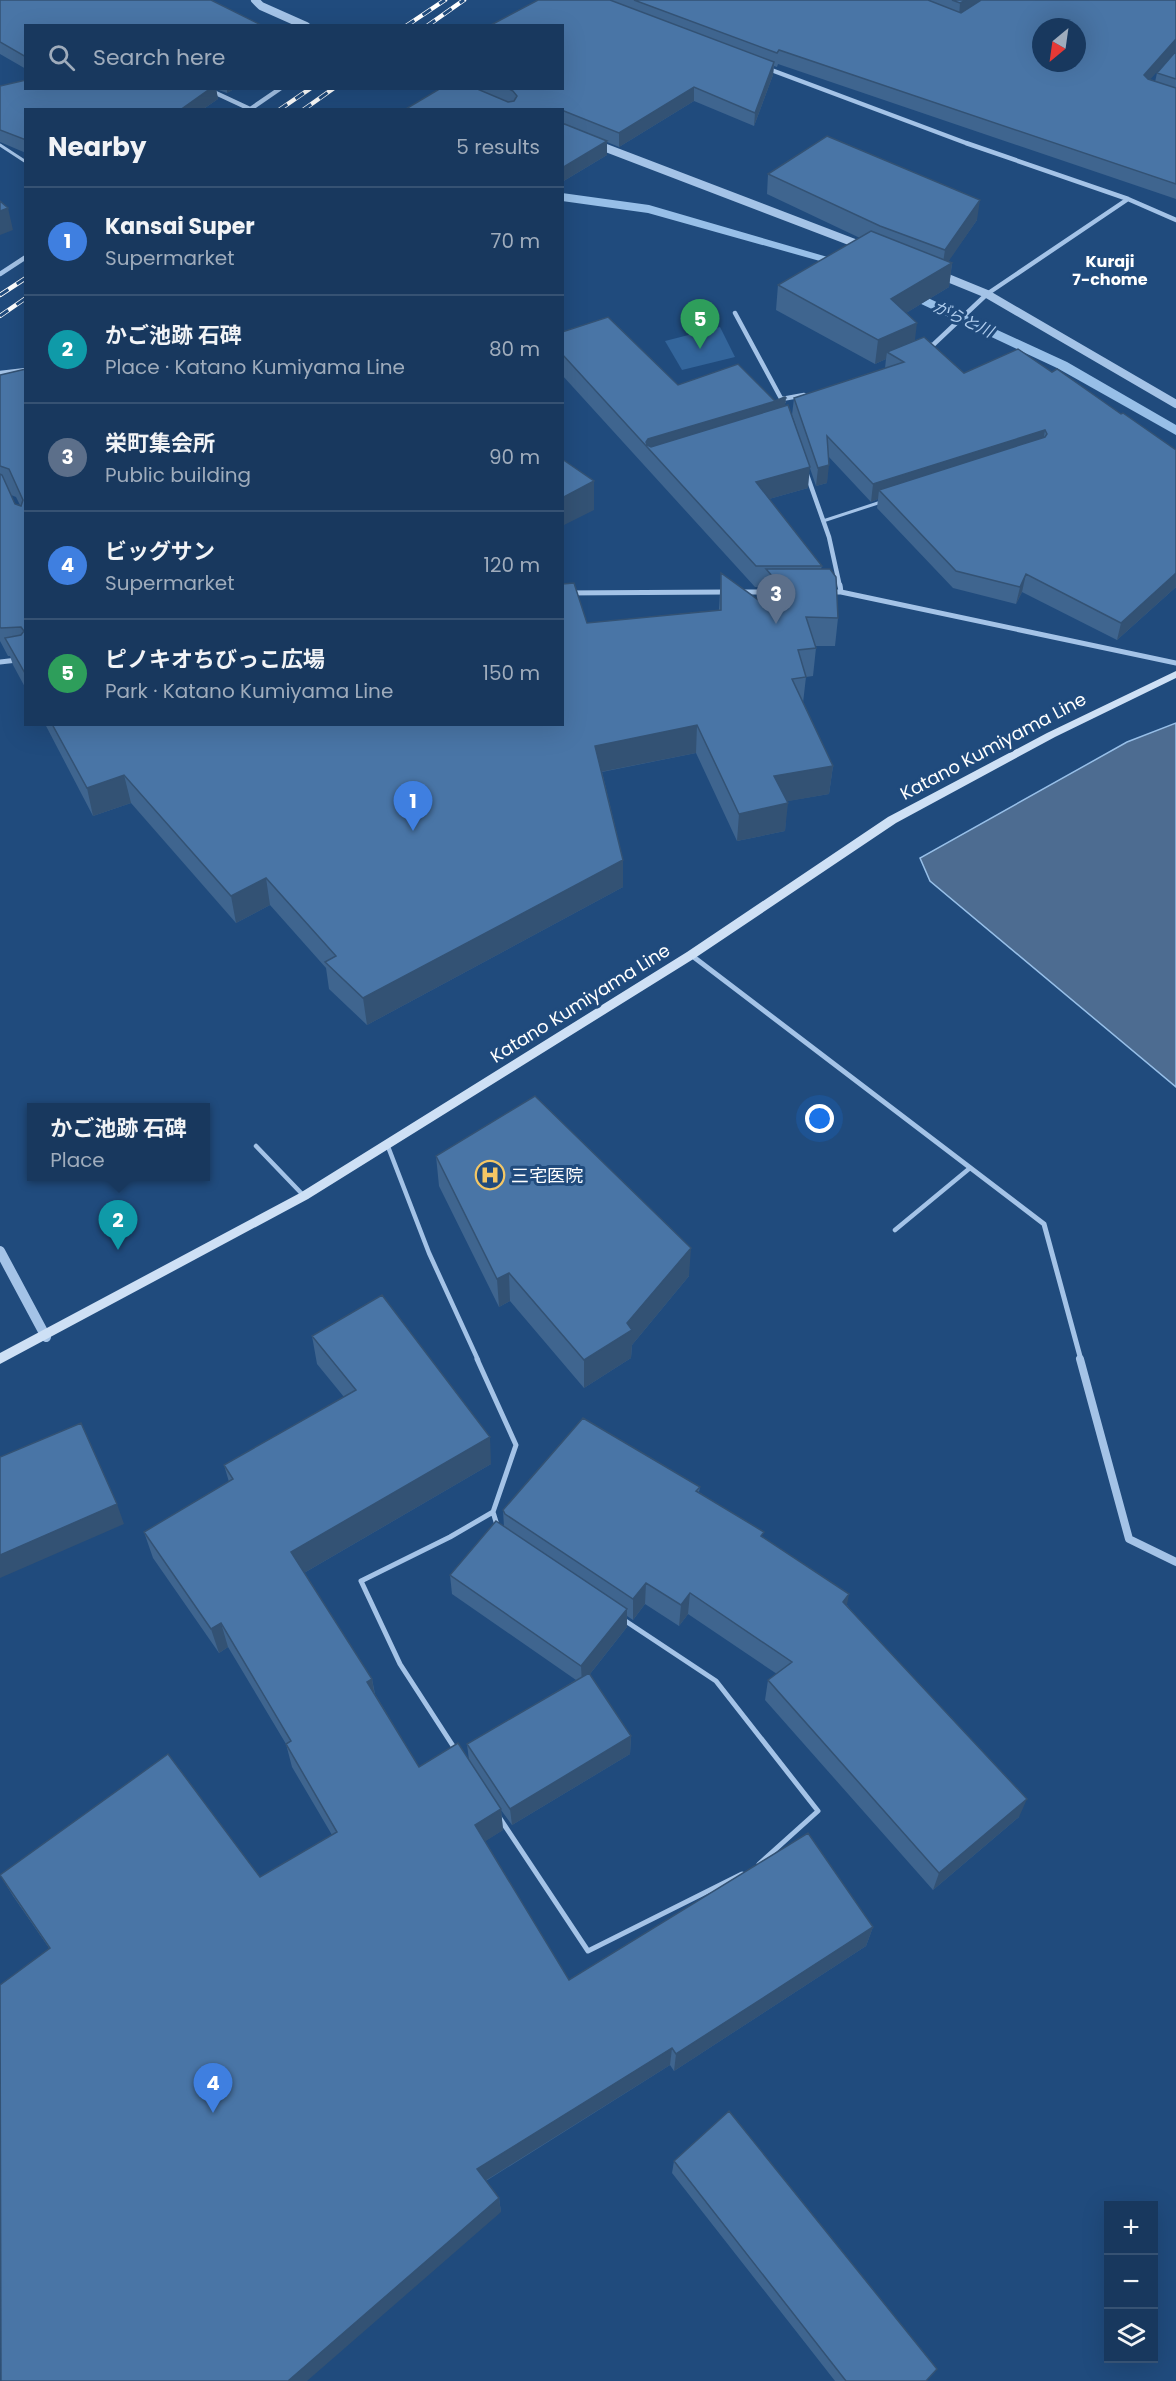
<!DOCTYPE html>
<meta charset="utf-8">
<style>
body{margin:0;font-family:Poppins,"Noto Sans JP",sans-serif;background:#254367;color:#f1f3f6}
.controls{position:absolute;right:18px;bottom:18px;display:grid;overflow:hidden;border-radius:0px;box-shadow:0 6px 24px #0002}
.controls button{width:54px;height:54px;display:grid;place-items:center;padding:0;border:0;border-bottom:2px solid #365273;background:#18385e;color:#f1f3f6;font:30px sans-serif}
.compass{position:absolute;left:1032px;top:18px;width:54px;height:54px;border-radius:50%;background:#18385e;box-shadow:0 6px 24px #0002;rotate:209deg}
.you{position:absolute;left:820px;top:1119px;width:21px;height:21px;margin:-15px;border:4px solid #fff;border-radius:50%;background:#1a73e8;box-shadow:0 0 0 9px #1a73e833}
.badge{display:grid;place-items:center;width:39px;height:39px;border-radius:50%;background:#90b9f0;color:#fff;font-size:20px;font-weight:700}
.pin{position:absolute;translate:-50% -50px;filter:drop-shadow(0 2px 3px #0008)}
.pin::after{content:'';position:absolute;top:32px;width:21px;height:18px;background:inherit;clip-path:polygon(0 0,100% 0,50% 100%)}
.popup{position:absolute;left:27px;top:1103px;width:183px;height:78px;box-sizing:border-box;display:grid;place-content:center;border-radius:0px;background:#18385e;filter:drop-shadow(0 2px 4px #0005);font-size:20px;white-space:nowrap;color:#9facbc}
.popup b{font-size:22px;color:#f1f3f6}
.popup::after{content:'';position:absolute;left:50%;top:100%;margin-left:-12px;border:12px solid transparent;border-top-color:#18385e}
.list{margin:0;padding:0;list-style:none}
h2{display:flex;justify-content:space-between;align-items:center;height:78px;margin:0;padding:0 24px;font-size:26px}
h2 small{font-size:20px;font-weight:400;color:#9facbc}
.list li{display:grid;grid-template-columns:39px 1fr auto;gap:18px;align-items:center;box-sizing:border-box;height:108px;padding:0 24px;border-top:2px solid #365273}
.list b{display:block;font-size:22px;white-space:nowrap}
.list p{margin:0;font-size:20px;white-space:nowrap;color:#9facbc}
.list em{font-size:20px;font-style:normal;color:#9facbc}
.icon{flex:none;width:33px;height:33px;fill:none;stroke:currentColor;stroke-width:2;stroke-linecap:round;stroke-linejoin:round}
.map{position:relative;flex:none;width:1176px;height:2381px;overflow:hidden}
.search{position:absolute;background:#18385e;box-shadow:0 6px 24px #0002;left:24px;top:24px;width:540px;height:66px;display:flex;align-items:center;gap:15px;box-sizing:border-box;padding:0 21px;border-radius:0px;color:#9facbc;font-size:22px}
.panel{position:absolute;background:#18385e;box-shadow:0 6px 24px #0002;left:24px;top:108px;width:540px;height:618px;border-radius:0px}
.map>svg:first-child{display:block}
.green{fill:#33659b}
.water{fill:#4d6c91;stroke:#97bfe8;stroke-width:1.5}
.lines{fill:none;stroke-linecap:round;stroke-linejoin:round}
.stream{fill:#97bfe8;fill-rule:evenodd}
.service-far2{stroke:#a4c3e7;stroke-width:3}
.service-far1{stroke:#a4c3e7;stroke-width:4.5}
.service{stroke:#a4c3e7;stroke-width:5}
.minor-far2{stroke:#a4c3e7;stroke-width:4.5}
.minor-far1{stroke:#a4c3e7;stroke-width:5}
.minor{stroke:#a4c3e7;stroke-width:8}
.tertiary-far1{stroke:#a4c3e7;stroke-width:8}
.tertiary{stroke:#a4c3e7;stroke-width:10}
.secondary{fill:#cee0f5;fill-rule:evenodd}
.rail-casing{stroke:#fff;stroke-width:4.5}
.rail{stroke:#204b7d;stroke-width:3;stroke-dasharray:10;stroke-linecap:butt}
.wall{fill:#3f658f;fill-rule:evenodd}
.shaded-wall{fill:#335274}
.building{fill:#4975a6;stroke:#335274;stroke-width:1.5;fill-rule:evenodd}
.labels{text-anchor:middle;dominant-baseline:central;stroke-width:6;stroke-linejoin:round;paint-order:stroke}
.far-neighbourhood-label{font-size:16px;font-weight:bold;fill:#fff;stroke:#204b7d}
.far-water-label{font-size:16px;font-style:italic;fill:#afcdee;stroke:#204b7d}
.street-label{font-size:18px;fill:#fff;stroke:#204b7d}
.poi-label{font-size:18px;fill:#fff;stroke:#204b7d;text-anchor:start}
</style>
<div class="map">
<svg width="1176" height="2381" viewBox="0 0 1176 2381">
<rect width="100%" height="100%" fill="#204b7d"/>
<path class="green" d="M 720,327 L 735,357 L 682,370 L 665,341 Z"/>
<path class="water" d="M 1176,723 L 1176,1087 L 930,881 L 920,858 L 1127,742 Z"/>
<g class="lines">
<path class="stream" d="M 562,193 L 649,205 L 855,265 L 853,268 L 845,268 L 648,213 L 562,201 Z
M 904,287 L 1067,362 L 1176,425 L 1176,435 L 1057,368 L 900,294 L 898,291 Z"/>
<path class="service-far2" d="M 0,145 L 26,162
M 823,521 L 881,502"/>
<path class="service-far1" d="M 387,1144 L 429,1253 L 478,1360
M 256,1146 L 304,1196
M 895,1230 L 970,1168"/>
<path class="service" d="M 477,1359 L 516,1445 L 493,1512 L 497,1525
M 624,1620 L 716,1681 L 818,1811 L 759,1864
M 455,1749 L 400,1664 L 361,1581 L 450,1537 L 493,1512
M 499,1817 L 588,1951 L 742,1874"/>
<path class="minor-far2" d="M 766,68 L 966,143 L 1128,199
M 205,88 L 250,109
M 249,110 L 281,88
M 0,274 L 26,257
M 735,313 L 783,402
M 927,347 L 934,344 L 987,294 L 1128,199 L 1176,220
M 0,373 L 26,370
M 782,399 L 804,395
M 806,472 L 829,537 L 840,587"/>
<path class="minor-far1" d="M 840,585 L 841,592
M 740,592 L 772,592
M 830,592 L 841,592 L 1176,663
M 562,593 L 727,592
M 0,662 L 26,659
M 691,955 L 1044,1224 L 1081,1360"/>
<path class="minor" d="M 1080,1359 L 1129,1539 L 1176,1562"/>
<path class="tertiary-far1" d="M 255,0 L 261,6 L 306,26
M 593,143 L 865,247
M 938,274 L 987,294 L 1176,404"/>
<path class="tertiary" d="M 0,1251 L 46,1337"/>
<path class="secondary" d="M 1176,671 L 1176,678 L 1055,737 L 896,823 L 695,958 L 308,1199 L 0,1364 L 0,1353 L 300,1193 L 687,952 L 888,817 L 1047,733 Z"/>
<g class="rail-casing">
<path id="rail" d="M 406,26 L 445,0
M 427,26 L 464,0
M 279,110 L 311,88
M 303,110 L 334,88
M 0,295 L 26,278
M 0,316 L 26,298"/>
</g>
<use href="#rail" class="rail"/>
</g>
<path class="wall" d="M 0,0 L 26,26 L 26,69 L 0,54 Z
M 542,0 L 1176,0 L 1176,50 L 1149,80 L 1155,82 L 1157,73 L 1176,51 L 1176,199 L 778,64 L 777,67 L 774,66 L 773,75 L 754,126 L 694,101 L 619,147 L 607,142 L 607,155 L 562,182 L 562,110 L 404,110 L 441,88 L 562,88 Z
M 0,86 L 26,88 L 236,88 L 227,93 L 216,89 L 218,99 L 202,110 L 26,110 L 26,153 L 0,142 Z
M 768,174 L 977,220 L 948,261 L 952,263 L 949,287 L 906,313 L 915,341 L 964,373 L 1052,372 L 1121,414 L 1176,450 L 1176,587 L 1117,640 L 1022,592 L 1016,604 L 953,588 L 877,508 L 878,499 L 871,502 L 828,456 L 827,483 L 816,486 L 792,415 L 794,398 L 885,368 L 886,359 L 875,364 L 776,310 L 778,285 L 860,238 L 767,194 Z
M 562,332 L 678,385 L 775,401 L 785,406 L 808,488 L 769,499 L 822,566 L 821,569 L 838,618 L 835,646 L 815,646 L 816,648 L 813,676 L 806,677 L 803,703 L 833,766 L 829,794 L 787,801 L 785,831 L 737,841 L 696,753 L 602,772 L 623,860 L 623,887 L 367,1025 L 329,989 L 326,968 L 270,905 L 236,923 L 131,803 L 93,816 L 45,724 L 562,724 L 587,623 L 719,610 L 721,573 L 764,604 L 767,601 L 764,597 L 764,587 L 755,587 L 562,375 Z
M 26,369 L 26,689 L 13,665 L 10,656 L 8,656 L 0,641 L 0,375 ZM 11,495 L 16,497 L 20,505 L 15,504 Z
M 436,1156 L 689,1276 L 632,1345 L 631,1358 L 584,1388 L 510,1301 L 499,1307 L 439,1186 Z
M 312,1336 L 491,1464 L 304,1573 L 372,1679 L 375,1694 L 419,1767 L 469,1760 L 467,1744 L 576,1680 L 452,1594 L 450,1575 L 504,1527 L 503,1510 L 700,1487 L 699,1492 L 763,1537 L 847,1605 L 1019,1817 L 933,1890 L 765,1700 L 768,1680 L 777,1674 L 688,1614 L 679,1626 L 645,1604 L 633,1620 L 627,1616 L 627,1627 L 590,1674 L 631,1736 L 630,1754 L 512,1825 L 501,1810 L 503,1830 L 485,1841 L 569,1980 L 873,1927 L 866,1946 L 674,2071 L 670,2065 L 486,2181 L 499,2198 L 501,2212 L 49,1948 L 13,1896 L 0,1875 L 260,1877 L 332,1835 L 292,1767 L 286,1744 L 228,1647 L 219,1653 L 153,1558 L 144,1532 L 229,1482 L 224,1465 L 344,1397 L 317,1364 Z
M 674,2161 L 927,2381 L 835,2381 L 672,2173 Z"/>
<path class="shaded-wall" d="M 966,0 L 986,0 L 959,17 L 960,3 Z
M 1176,39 L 1176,50 L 1142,89 L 1144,75 Z
M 774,62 L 773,75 L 754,126 L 755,113 Z
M 694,87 L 694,101 L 619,147 L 619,133 Z
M 211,88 L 216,88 L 218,99 L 202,110 L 180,110 Z
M 227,88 L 236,88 L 227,93 Z
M 607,141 L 607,155 L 562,182 L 562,168 Z
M 980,200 L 977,220 L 944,268 L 952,263 L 949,287 L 888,324 L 891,299 L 942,269 L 945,250 Z
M 8,208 L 13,230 L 0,235 L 0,211 Z
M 917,323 L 914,348 L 887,352 L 886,359 L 875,364 L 878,340 Z
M 786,398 L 784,419 L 657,458 L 646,445 L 646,442 L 648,439 Z
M 1045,430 L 1042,448 L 879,490 L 878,499 L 871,502 L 873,484 Z
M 829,465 L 827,483 L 816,486 L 818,468 Z
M 810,467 L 808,488 L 755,503 L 756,482 Z
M 594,481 L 594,510 L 562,526 L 562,498 Z
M 1176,573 L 1176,587 L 1117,640 L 1121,623 Z
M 1026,574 L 1022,592 L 1016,604 L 1020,587 Z
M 697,725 L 696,753 L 595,773 L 595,746 Z
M 833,766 L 829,794 L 772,804 L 774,776 Z
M 124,775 L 131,803 L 93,816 L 87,788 Z
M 788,803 L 785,831 L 737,841 L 739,814 Z
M 623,860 L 623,887 L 367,1025 L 363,998 Z
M 266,878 L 270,905 L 236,923 L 231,896 Z
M 691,1248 L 689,1276 L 632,1345 L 631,1358 L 584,1388 L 584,1360 L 627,1323 Z
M 509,1273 L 510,1301 L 499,1307 L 497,1279 Z
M 490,1437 L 491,1464 L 297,1577 L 291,1552 Z
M 117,1504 L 124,1524 L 0,1578 L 0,1555 Z
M 646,1583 L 645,1604 L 633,1620 L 633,1599 Z
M 690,1593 L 688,1614 L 679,1626 L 681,1605 Z
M 849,1594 L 845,1615 L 843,1602 Z
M 627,1609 L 627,1627 L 582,1684 L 581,1666 Z
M 221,1623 L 228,1647 L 219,1653 L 211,1629 Z
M 372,1679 L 376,1703 L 367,1682 Z
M 631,1736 L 630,1754 L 512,1825 L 510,1809 Z
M 1027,1799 L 1019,1817 L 933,1890 L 939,1873 Z
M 501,1809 L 503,1830 L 478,1846 L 475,1825 Z
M 873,1927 L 866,1946 L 674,2071 L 676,2054 Z
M 672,2048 L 670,2065 L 480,2184 L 477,2169 Z
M 499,2198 L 501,2212 L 307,2381 L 288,2381 Z"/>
<path class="building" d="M 0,0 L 211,0 L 263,26 L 26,26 L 26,57 L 0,42 Z
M 538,0 L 610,0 L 774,62 L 755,113 L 694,87 L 619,133 L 564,111 L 562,111 L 562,110 L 404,110 L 441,88 L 475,88 L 508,102 L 514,101 L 517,96 L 513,91 L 507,88 L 562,88 L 562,26 L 489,26 Z
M 634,0 L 928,0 L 961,13 L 981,0 L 1176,0 L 1176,39 L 1144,75 L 1148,79 L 1176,88 L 1176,184 L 779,50 L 777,53 ZM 1041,27 L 1077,27 L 1077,63 L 1041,63 Z
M 952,0 L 966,0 L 960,3 Z
M 1176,51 L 1176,79 L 1157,73 Z
M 26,80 L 26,88 L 211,88 L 180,110 L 26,110 L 26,140 L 0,130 L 0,86 Z
M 562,123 L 607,141 L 562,168 Z
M 827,136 L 980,200 L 945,250 L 880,226 L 768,174 Z
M 0,201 L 8,208 L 0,211 Z
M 871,231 L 952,263 L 891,299 L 917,323 L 878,340 L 778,285 Z
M 608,317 L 678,385 L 738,364 L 775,401 L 785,397 L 786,398 L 648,439 L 646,442 L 647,445 L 651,447 L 788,405 L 810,467 L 756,482 L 822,566 L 756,566 L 562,354 L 562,332 Z
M 924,337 L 964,373 L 1018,349 L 1052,372 L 1057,369 L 1121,414 L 1123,413 L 1176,450 L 1176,573 L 1121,623 L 1026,574 L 1020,587 L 956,571 L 879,490 L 1045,437 L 1047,434 L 1045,430 L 873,484 L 827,436 L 829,465 L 818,468 L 794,398 L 904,362 L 887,352 Z
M 26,369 L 26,675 L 5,638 L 21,635 L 24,631 L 21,627 L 1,628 L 0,627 L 0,474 L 2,475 L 15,504 L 21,506 L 23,500 L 9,469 L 0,466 L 0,375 Z
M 562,459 L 594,481 L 562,498 Z
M 766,569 L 830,569 L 836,577 L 838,618 L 806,617 L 816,648 L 798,650 L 806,677 L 792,679 L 833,766 L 774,776 L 788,803 L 739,814 L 697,725 L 595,746 L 623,860 L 363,998 L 325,962 L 336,956 L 266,878 L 231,896 L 124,775 L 87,788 L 52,724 L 562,724 L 562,584 L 574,583 L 587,623 L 721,610 L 721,573 L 764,604 L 781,586 Z
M 535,1096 L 691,1248 L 627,1323 L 632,1330 L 584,1360 L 509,1273 L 497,1279 L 436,1156 Z
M 382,1295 L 490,1437 L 291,1552 L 372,1679 L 367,1682 L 419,1767 L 458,1743 L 501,1809 L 475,1825 L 569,1980 L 808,1833 L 873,1927 L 676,2054 L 672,2048 L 477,2169 L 499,2198 L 288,2381 L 1,2381 L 0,1985 L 50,1948 L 0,1875 L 168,1754 L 260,1877 L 337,1832 L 286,1744 L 291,1741 L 221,1623 L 211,1629 L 144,1532 L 233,1479 L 224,1465 L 356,1390 L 312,1336 Z
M 583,1418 L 700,1487 L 696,1491 L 764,1532 L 761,1536 L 849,1594 L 843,1602 L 1027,1799 L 939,1873 L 768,1680 L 792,1662 L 690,1593 L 681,1605 L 646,1583 L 633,1599 L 505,1514 L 503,1510 Z
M 81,1423 L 117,1504 L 0,1555 L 0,1457 Z
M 496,1521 L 627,1609 L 581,1666 L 450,1575 Z
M 589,1673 L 631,1736 L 510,1809 L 467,1744 Z
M 729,2111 L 937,2369 L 926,2381 L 846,2381 L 674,2161 Z"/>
<defs>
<g id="hospital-ring" transform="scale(1.5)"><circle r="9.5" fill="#204b7d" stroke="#f4c765" stroke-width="1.5"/><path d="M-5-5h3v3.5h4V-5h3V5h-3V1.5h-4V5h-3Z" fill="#f4c765"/></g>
</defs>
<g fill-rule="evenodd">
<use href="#hospital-ring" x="490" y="1175"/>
</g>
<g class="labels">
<g class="far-neighbourhood-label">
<text x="1110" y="261">Kuraji<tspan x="1110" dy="18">7-chome</tspan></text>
</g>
<g class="far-water-label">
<text transform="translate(963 319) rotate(25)">がらと川</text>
</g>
<g class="street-label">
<text transform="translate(993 746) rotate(-28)">Katano Kumiyama Line</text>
<text transform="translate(580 1003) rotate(-32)">Katano Kumiyama Line</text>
</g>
<g class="poi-label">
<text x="511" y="1175">三宅医院</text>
</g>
</g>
</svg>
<div class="controls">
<button>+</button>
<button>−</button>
<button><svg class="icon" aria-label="layers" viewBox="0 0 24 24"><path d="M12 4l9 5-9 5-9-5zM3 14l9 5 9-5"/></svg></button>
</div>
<svg class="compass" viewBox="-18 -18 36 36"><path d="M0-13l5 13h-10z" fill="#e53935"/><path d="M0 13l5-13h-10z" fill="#9facbc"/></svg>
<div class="you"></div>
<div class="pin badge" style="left:413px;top:831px;background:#3f7fe0">1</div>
<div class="pin badge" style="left:118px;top:1250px;background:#0f9aa8">2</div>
<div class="popup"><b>かご池跡 石碑</b>Place</div>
<div class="pin badge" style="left:776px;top:624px;background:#5c6f8a">3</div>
<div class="pin badge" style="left:213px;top:2113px;background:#3f7fe0">4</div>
<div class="pin badge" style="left:700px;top:349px;background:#2e9e5b">5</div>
<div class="search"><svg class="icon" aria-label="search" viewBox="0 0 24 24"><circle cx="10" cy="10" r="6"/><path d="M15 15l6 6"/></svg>Search here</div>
<section class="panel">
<h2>Nearby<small>5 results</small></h2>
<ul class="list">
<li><span class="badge" style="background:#3f7fe0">1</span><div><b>Kansai Super</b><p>Supermarket</p></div><em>70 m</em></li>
<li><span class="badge" style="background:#0f9aa8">2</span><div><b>かご池跡 石碑</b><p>Place · Katano Kumiyama Line</p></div><em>80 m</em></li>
<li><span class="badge" style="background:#5c6f8a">3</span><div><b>栄町集会所</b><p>Public building</p></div><em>90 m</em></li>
<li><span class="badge" style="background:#3f7fe0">4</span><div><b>ビッグサン</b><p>Supermarket</p></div><em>120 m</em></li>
<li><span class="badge" style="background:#2e9e5b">5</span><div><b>ピノキオちびっこ広場</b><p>Park · Katano Kumiyama Line</p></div><em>150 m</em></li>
</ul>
</section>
</div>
